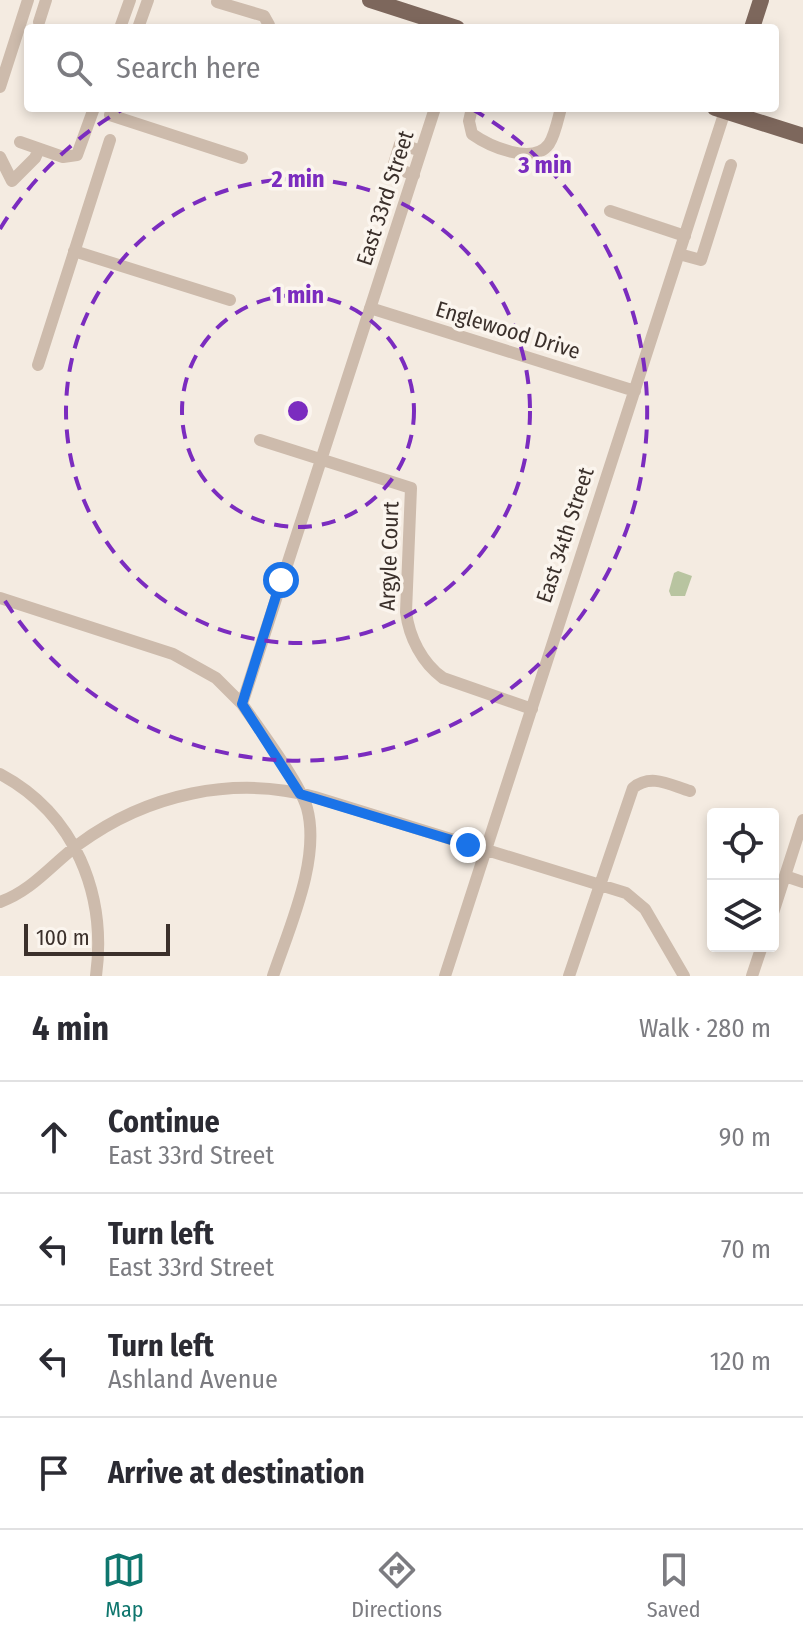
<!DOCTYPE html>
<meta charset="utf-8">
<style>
body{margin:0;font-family:"Fira Sans Condensed",sans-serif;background:#f7f7f7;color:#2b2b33}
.controls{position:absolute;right:24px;bottom:24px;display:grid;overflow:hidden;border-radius:8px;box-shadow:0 4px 12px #0003}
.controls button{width:72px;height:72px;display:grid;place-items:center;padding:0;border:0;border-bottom:2px solid #e1e1e2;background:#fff;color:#2b2b33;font:40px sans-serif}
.scale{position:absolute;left:24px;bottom:20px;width:146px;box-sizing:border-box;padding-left:8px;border:4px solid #3b302b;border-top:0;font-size:22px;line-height:28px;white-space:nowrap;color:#3b302b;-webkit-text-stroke:6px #fbf5ee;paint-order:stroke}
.stop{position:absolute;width:24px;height:24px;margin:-18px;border:6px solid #1a73e8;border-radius:50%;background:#fff}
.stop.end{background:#1a73e8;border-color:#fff;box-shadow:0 2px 8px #0008}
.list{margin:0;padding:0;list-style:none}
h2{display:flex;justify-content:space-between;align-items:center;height:104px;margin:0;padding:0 32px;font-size:34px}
h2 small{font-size:26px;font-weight:400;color:#7c7c81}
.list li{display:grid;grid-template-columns:52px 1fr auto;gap:24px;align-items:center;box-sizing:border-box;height:112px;padding:0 32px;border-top:2px solid #e1e1e2}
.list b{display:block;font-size:30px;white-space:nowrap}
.list p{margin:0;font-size:26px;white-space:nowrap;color:#7c7c81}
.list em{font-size:26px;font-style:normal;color:#7c7c81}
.icon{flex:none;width:44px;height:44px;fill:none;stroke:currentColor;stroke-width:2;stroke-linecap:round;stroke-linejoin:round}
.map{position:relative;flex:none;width:803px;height:976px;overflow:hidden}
.search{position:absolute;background:#fff;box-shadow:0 4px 12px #0003;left:24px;right:24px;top:24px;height:88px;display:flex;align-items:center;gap:20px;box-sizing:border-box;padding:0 28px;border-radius:8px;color:#7c7c81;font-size:30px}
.sheet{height:552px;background:#fff}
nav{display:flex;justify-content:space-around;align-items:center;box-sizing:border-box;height:112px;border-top:2px solid #e1e1e2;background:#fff;font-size:22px;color:#7c7c81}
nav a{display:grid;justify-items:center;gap:4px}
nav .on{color:#0f766e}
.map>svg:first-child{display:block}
.green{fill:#b8c4a0}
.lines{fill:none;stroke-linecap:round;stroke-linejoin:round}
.minor{stroke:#cdbbac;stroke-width:12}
.major{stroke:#7d675c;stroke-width:16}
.route{stroke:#1a73e8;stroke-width:10}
.ring{fill:none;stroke:#7b2cbf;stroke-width:4;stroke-dasharray:14 10}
.labels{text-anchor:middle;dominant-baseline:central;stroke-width:7;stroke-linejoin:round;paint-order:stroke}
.street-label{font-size:22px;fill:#3b302b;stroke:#fbf5ee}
.centre{fill:#7b2cbf;stroke:#fbf5ee;stroke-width:4}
.ring-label{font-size:24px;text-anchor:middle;font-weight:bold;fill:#7b2cbf;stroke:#fbf5ee;stroke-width:7;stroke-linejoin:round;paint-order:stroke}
</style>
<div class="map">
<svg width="803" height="976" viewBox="0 0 803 976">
<rect width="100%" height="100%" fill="#f4ebe1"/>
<path class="green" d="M 678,571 L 692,576 L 685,596 L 671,596 L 669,591 L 674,573 Z"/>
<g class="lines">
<path class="minor" d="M 217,2 L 264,16 L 269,25
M 39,22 L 46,0
M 120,28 L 130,0
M 138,28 L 148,0
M 0,87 L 28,0
M 112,108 L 110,115 L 242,158
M 472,108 L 469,121 L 472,134 C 489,146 533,166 549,144 C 555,135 558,119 561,108
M 20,142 L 63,157 L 77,155 L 94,108
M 0,157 L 12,181 L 35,158 L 39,149
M 414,175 L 393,167 L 400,144 L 421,151
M 610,211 L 685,236
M 74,251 L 230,300
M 679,254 L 701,260 L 731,165
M 370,308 L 635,391
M 38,365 L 110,140
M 260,440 L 411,488 L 406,612 C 409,637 422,663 443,678 L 532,709
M 0,598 L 173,654 L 216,678 L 242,704
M 0,774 C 75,814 107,894 96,976
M 785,876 L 803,882
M 0,902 C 33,890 52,864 79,844 C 147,794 234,775 315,797 L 626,893 L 645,909 L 684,976
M 773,913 L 803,820
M 273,976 C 289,928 321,859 307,808 C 300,783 258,727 242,704 L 435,108
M 445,976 L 725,111
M 569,976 L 633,788 C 651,773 670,785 690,791
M 752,976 L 762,946"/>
<path class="major" d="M 370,0 L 457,28
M 752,28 L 761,0
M 715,108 L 803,136"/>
</g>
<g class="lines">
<path class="route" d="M 281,580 L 242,704 L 300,794 L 468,845"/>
</g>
<g class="ring">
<circle cx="298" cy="411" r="116"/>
<circle cx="298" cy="411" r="232"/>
<path d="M0 229A349 349 0 0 1 123 109M472 109A349 349 0 1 1 0 593"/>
</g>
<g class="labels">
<g class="street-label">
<text transform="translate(385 198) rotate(-72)">East 33rd Street</text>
<text transform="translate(508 330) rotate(17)">Englewood Drive</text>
<text transform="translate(565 535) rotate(-72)">East 34th Street</text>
<text transform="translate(389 556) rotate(-88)">Argyle Court</text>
</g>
</g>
<circle cx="298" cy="411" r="12" class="centre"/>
<g class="ring-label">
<text x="545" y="173">3 min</text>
<text x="298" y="187">2 min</text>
<text x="298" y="303">1 min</text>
</g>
</svg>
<div class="controls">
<button><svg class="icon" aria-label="locate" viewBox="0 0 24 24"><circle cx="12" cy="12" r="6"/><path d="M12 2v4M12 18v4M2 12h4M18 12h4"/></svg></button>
<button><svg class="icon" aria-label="layers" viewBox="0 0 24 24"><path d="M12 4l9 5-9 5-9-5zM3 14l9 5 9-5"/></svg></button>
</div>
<div class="scale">100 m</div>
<div class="stop" style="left:281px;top:580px"></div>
<div class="stop end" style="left:468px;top:845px"></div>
<div class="search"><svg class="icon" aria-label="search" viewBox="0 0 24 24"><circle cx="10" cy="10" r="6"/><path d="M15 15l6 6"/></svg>Search here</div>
</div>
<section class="sheet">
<h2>4 min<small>Walk · 280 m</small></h2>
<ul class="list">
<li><svg class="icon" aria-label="ahead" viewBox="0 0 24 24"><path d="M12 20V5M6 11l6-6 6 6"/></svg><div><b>Continue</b><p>East 33rd Street</p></div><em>90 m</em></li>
<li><svg class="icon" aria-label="left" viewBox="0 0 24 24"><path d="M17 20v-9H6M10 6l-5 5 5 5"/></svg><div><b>Turn left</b><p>East 33rd Street</p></div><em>70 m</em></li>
<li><svg class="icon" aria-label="left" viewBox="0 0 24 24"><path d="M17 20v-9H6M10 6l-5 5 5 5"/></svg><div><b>Turn left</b><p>Ashland Avenue</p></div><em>120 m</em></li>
<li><svg class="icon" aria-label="arrive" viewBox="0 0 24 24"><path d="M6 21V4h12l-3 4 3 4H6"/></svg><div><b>Arrive at destination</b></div></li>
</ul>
</section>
<nav>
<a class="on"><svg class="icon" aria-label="map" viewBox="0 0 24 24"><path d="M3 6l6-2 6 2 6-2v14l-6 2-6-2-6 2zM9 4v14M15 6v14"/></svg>Map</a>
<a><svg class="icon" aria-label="directions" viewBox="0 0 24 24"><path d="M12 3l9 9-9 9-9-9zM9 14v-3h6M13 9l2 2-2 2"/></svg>Directions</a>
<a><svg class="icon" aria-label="saved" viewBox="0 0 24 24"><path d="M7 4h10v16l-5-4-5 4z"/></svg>Saved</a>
</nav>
